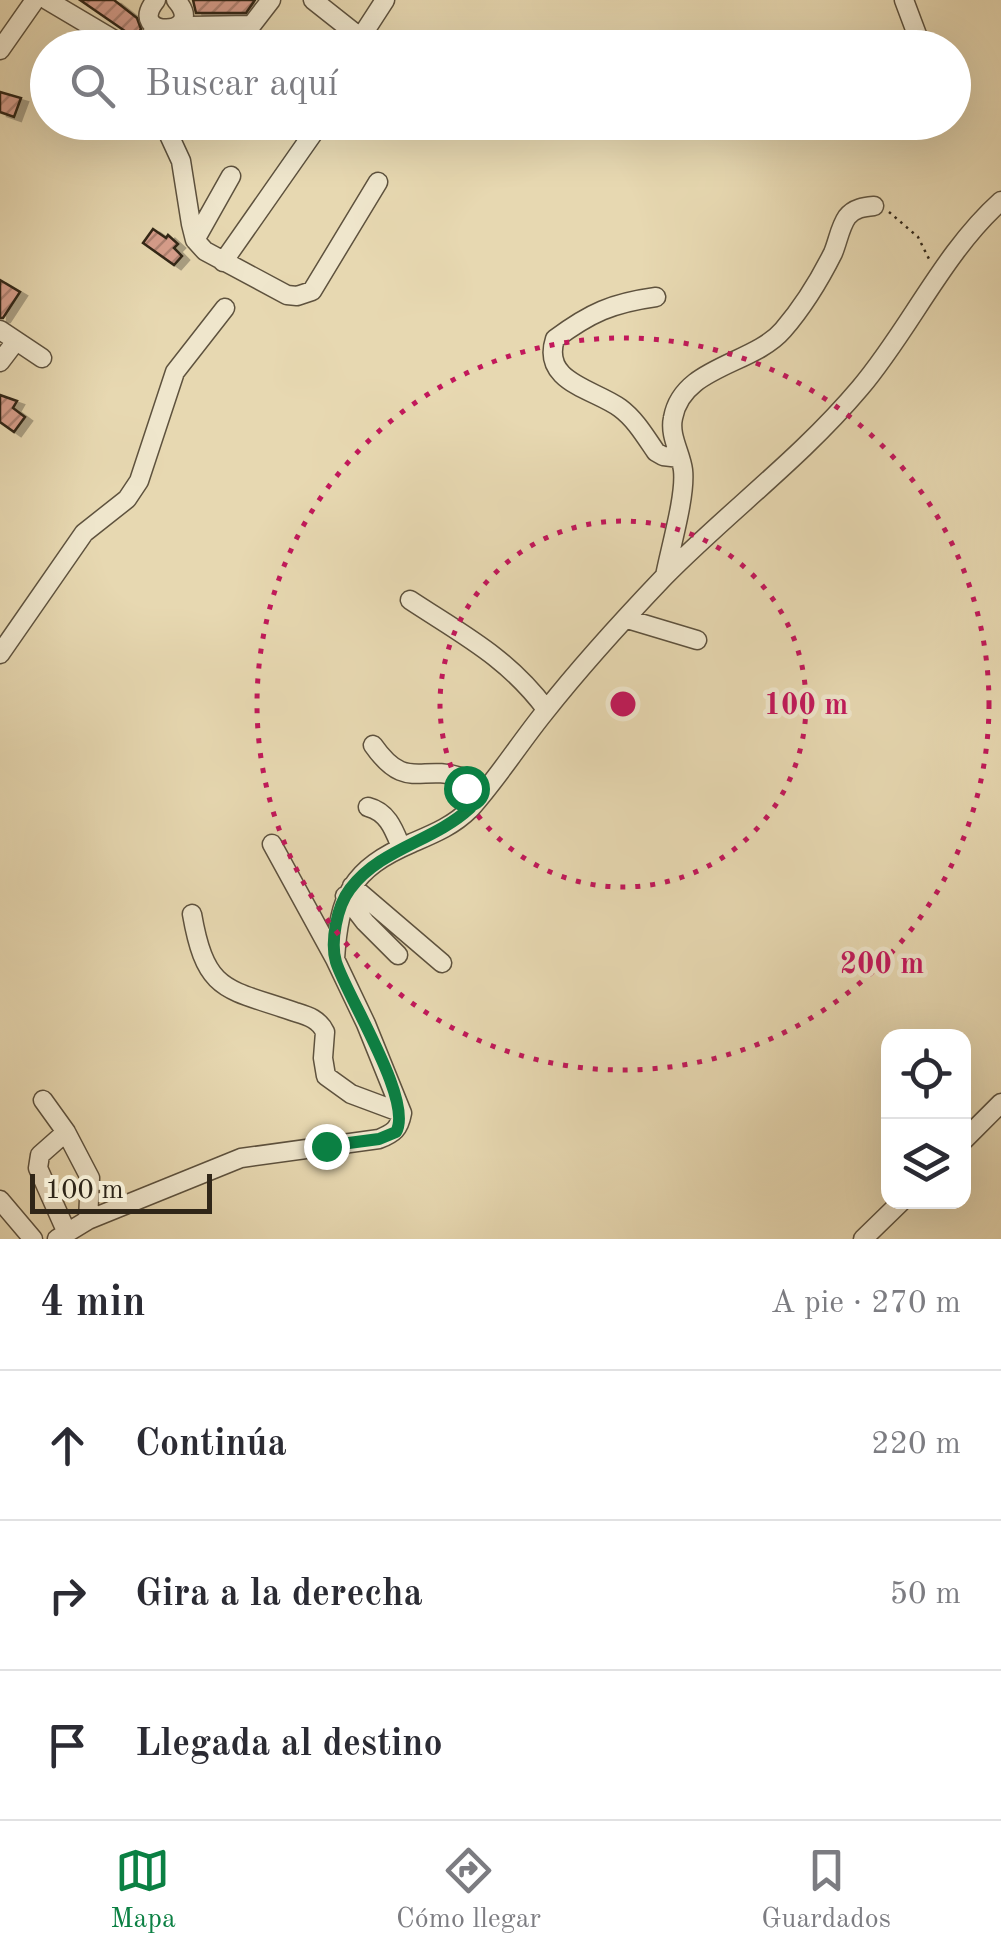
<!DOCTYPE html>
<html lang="es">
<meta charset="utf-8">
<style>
body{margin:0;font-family:"Old Standard TT",serif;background:#f7f7f7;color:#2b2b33}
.controls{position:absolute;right:30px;bottom:30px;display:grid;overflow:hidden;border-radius:20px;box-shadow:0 10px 40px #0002}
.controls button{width:90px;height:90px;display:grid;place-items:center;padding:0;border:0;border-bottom:2px solid #e1e1e2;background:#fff;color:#2b2b33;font:50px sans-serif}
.scale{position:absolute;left:30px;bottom:25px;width:182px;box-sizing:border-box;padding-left:10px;border:5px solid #302618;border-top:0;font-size:28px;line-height:35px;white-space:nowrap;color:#302618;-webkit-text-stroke:8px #efe6cc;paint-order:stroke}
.stop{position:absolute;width:30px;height:30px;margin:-22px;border:8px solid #0b8043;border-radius:50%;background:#fff}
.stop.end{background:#0b8043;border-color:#fff;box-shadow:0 2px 10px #0008}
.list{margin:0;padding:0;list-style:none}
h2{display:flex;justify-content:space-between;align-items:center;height:130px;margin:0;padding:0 40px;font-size:42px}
h2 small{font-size:32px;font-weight:400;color:#7c7c81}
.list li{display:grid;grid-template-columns:65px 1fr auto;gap:30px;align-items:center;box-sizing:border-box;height:150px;padding:0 40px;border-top:2px solid #e1e1e2}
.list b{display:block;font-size:38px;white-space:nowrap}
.list em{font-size:32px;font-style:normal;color:#7c7c81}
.icon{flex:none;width:55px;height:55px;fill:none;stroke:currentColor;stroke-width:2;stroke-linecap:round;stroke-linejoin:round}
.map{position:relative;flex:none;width:1001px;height:1239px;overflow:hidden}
.search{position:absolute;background:#fff;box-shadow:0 10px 40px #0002;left:30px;right:30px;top:30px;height:110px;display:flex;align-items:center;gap:25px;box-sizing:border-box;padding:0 35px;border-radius:55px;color:#7c7c81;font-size:38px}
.sheet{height:580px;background:#fff}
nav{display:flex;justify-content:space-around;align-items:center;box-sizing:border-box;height:140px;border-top:2px solid #e1e1e2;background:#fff;font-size:28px;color:#7c7c81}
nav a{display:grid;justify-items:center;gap:5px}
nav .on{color:#0b8043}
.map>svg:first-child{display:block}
.building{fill:url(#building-hatch);stroke:#302618;stroke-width:2.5;filter:url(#shadow)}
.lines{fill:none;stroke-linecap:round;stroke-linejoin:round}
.minor-casing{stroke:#5e523e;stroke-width:21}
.path{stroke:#302618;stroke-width:2.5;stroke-dasharray:2.5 5;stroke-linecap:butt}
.minor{stroke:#efe6cc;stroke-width:18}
.route{stroke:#0b8043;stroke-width:12}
.ring{fill:none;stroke:#c2185b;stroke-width:5;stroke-dasharray:5 10}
.centre{fill:#c2185b;stroke:#efe6cc;stroke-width:5}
.ring-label{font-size:30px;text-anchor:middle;font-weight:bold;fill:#c2185b;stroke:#efe6cc;stroke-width:9;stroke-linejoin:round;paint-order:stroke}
</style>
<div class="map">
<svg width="1001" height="1239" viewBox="0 0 1001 1239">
<defs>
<pattern id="building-hatch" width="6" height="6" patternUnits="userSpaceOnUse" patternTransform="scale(2.5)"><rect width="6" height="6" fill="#d79e8c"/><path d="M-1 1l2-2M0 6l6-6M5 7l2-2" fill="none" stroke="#af8171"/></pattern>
<filter id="shadow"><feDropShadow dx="7" dy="4" stdDeviation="0" flood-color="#0004"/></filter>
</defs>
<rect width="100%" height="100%" fill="#e7d8b1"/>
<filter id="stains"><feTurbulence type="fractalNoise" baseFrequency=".002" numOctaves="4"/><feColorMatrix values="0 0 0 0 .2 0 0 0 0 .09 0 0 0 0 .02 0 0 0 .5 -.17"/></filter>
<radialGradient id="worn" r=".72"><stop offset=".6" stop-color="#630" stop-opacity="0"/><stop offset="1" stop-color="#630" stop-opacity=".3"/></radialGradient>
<path class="building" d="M 80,0 L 114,0 L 137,18 L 141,29 L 135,38 Z
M 193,0 L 255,0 L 246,13 L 196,13 Z
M 0,92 L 21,98 L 14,117 L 0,112 Z
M 153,229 L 166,238 L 168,235 L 178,244 L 174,248 L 182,256 L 174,265 L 143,243 Z
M 0,280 L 20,292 L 3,318 L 0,318 Z
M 0,395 L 17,401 L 13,408 L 25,417 L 14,432 L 0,422 Z"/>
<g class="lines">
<g class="minor-casing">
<path id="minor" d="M 47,0 L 128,48
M 156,0 C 124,39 209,37 176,0
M 313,0 L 356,34 L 363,34 L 385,0
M 904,0 L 922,48
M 191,26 L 251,25
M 144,48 L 156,27
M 173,48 L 191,26 L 186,24
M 234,48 L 271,0
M 0,50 L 35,0
M 163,122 L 181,161 L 191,224 L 195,240 L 205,251 L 287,295 L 297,296 L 312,291 L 378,182
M 195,240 L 231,176
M 223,262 L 321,122
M 656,297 C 612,303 590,313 555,339 C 541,382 594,389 620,408 C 635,419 645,436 656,452 L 663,456 L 680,458
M 0,330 L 42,358
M 0,362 L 16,341
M 665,576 C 670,549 686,496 683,470 C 681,453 669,436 673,418 C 682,366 753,365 783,330 C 802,308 820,279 833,253 C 838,241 840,227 847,217 C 854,208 864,207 874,206
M 410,600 C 463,635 507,657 546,709
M 627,619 L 697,640
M 0,654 L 84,533 L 127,499 L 139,481 L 175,372 L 225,308
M 373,745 C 406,792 420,764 461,777 L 470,809
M 368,807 C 388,812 394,830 401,847
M 352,886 L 442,963
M 345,896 L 365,922 L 398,955
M 192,914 C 206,994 226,988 295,1012 C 308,1016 319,1019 325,1032 L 323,1058 L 326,1076 L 351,1094 L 402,1113
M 335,959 C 339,896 351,869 412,843 C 433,834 453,826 470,809 C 497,779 519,744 544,713 C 581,666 623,620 664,577 C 728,512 801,458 860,388 C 910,329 943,253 1001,201
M 43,1100 L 66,1132 L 90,1178 L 88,1220
M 66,1132 L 40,1155 L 38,1168 L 67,1233
M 964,1140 L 1001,1103
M 0,1200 L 33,1239
M 57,1239 L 88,1220 L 241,1158 L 379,1139 C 394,1133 399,1129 402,1113 L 366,1024 L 335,959 L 272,844
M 863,1239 L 901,1202"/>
</g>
<path class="path" d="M 889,212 L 918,237 L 931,263"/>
<use href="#minor" class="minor"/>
</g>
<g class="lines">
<path class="route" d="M 326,1146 L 379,1139 L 396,1132 C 414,1101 347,997 336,962 C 330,942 337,906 350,889 C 381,848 433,842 470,808 L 466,788"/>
</g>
<g class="ring">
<circle cx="623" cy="704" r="183"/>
<circle cx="623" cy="704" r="366"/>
</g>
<circle cx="623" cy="704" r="15" class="centre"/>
<g class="ring-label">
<text x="806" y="714">100 m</text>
<text x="882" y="973">200 m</text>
</g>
<rect width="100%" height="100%" filter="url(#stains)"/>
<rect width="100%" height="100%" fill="url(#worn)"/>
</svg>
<div class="controls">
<button><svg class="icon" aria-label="locate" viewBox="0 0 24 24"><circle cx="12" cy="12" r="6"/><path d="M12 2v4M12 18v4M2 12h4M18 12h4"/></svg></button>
<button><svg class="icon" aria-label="layers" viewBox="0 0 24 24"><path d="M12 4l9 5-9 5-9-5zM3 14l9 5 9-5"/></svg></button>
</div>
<div class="scale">100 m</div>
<div class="stop" style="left:466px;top:788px"></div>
<div class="stop end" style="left:326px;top:1146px"></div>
<div class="search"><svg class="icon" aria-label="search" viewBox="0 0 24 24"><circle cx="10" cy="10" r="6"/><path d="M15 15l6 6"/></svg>Buscar aquí</div>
</div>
<section class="sheet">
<h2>4 min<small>A pie · 270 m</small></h2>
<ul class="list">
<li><svg class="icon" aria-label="ahead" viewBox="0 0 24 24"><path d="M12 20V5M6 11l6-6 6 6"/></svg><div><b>Continúa</b></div><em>220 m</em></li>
<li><svg class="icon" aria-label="right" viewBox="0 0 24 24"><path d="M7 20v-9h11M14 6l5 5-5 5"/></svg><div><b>Gira a la derecha</b></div><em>50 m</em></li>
<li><svg class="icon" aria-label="arrive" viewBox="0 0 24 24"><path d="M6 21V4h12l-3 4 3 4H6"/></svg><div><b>Llegada al destino</b></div></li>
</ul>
</section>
<nav>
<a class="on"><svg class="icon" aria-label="map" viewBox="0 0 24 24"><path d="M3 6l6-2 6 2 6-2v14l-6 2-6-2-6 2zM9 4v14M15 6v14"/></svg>Mapa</a>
<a><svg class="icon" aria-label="directions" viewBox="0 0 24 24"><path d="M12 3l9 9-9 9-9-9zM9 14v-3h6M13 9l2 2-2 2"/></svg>Cómo llegar</a>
<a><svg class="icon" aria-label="saved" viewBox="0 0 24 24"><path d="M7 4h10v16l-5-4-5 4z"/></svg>Guardados</a>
</nav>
